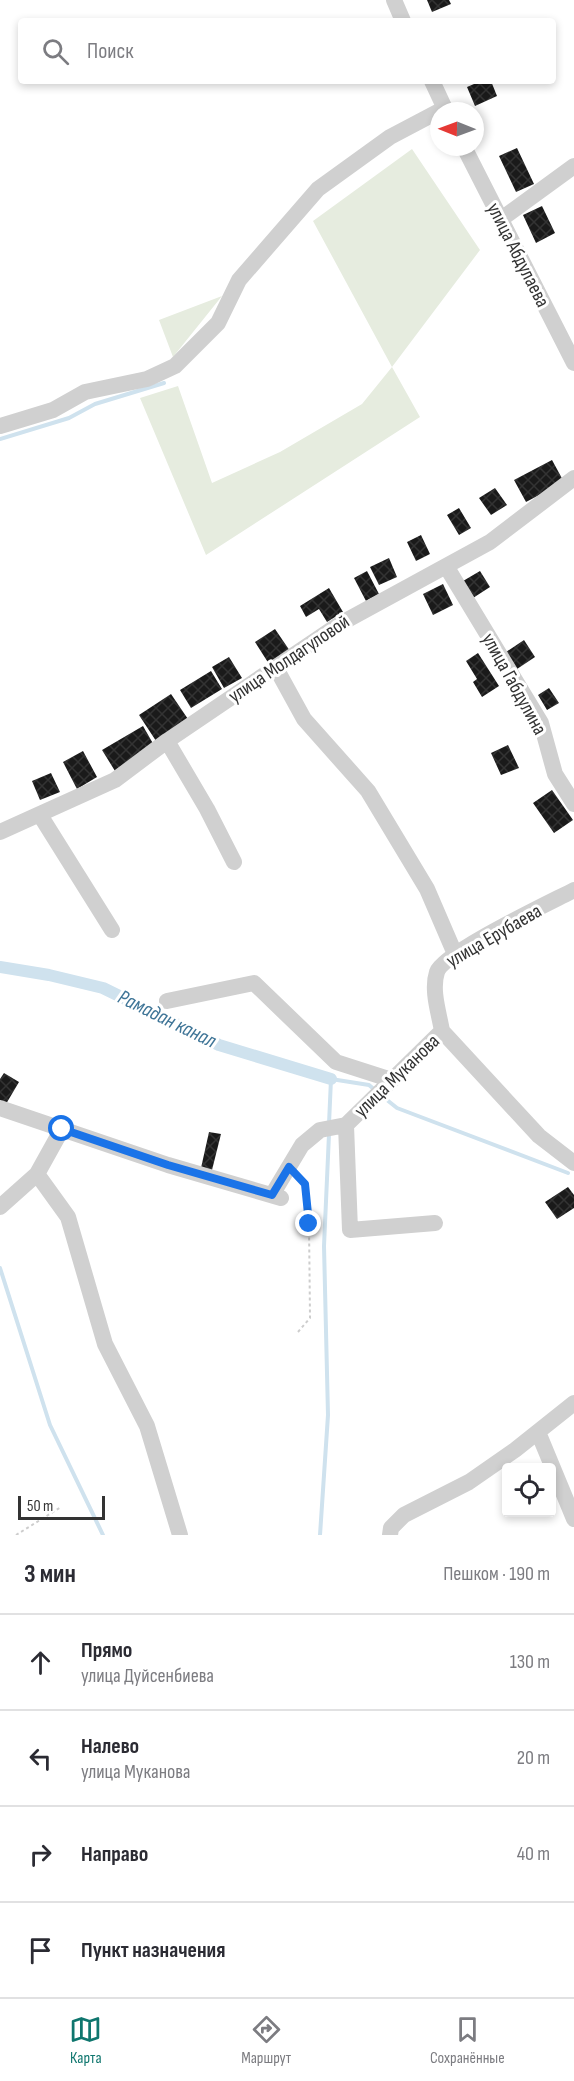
<!DOCTYPE html>
<html lang="ru">
<meta charset="utf-8">
<style>
body{margin:0;font-family:"Sofia Sans Condensed",sans-serif;background:#f7f7f7;color:#2b2b33}
.controls{position:absolute;right:18px;bottom:18px;display:grid;overflow:hidden;border-radius:6px;box-shadow:0 3px 9px #0003}
.controls button{width:54px;height:54px;display:grid;place-items:center;padding:0;border:0;border-bottom:2px solid #e1e1e2;background:#fff;color:#2b2b33;font:30px sans-serif}
.compass{position:absolute;left:430px;top:102px;width:54px;height:54px;border-radius:50%;background:#fff;box-shadow:0 3px 9px #0003;rotate:271deg}
.scale{position:absolute;left:18px;bottom:15px;width:87px;box-sizing:border-box;padding-left:6px;border:3px solid #333;border-top:0;font-size:16px;line-height:21px;white-space:nowrap;color:#333;-webkit-text-stroke:4px #fff;paint-order:stroke}
.stop{position:absolute;width:18px;height:18px;margin:-14px;border:4px solid #1a73e8;border-radius:50%;background:#fff}
.stop.end{background:#1a73e8;border-color:#fff;box-shadow:0 2px 6px #0008}
.list{margin:0;padding:0;list-style:none}
h2{display:flex;justify-content:space-between;align-items:center;height:78px;margin:0;padding:0 24px;font-size:26px}
h2 small{font-size:20px;font-weight:400;color:#7c7c81}
.list li{display:grid;grid-template-columns:39px 1fr auto;gap:18px;align-items:center;box-sizing:border-box;height:96px;padding:0 24px;border-top:2px solid #e1e1e2}
.list b{display:block;font-size:22px;white-space:nowrap}
.list p{margin:0;font-size:20px;white-space:nowrap;color:#7c7c81}
.list em{font-size:20px;font-style:normal;color:#7c7c81}
.icon{flex:none;width:33px;height:33px;fill:none;stroke:currentColor;stroke-width:2;stroke-linecap:round;stroke-linejoin:round}
.map{position:relative;flex:none;width:574px;height:1535px;overflow:hidden}
.search{position:absolute;background:#fff;box-shadow:0 3px 9px #0003;left:18px;right:18px;top:18px;height:66px;display:flex;align-items:center;gap:15px;box-sizing:border-box;padding:0 21px;border-radius:6px;color:#7c7c81;font-size:22px}
.sheet{height:462px;background:#fff}
nav{display:flex;justify-content:space-around;align-items:center;box-sizing:border-box;height:84px;border-top:2px solid #e1e1e2;background:#fff;font-size:16px;color:#7c7c81}
nav a{display:grid;justify-items:center;gap:3px}
nav .on{color:#0f766e}
.map>svg:first-child{display:block}
.green{fill:#e6ecdf}
.lines{fill:none;stroke-linecap:round;stroke-linejoin:round}
.stream{stroke:#cfe2ee;stroke-width:4}
.canal{stroke:#cfe2ee;stroke-width:12}
.building{fill:url(#building-cross-hatch)}
.path{stroke:#cdcdcd;stroke-width:2;stroke-dasharray:3 3;stroke-linecap:butt}
.minor{stroke:#d0d0d0;stroke-width:16}
.route{stroke:#1a73e8;stroke-width:8}
.labels{text-anchor:middle;dominant-baseline:central;stroke-width:6;stroke-linejoin:round;paint-order:stroke}
.street-label{font-size:20px;fill:#333;stroke:#fff}
.water-label{font-size:21px;font-style:italic;fill:#3f7597;stroke:#fff}
</style>
<div class="map">
<svg width="574" height="1535" viewBox="0 0 574 1535">
<defs>
<pattern id="building-cross-hatch" width="8" height="8" patternUnits="userSpaceOnUse" patternTransform="scale(1.5)"><rect width="8" height="8" fill="#1a1a1a"/><path d="M0 0l8 8M0 8l8-8" fill="none" stroke="#333"/></pattern>
</defs>
<rect width="100%" height="100%" fill="#fff"/>
<path class="green" d="M 412,149 L 480,250 L 392,367 L 420,417 L 206,555 L 140,398 L 178,386 L 212,483 L 280,452 L 362,404 L 392,367 L 313,221 Z
M 222,296 L 173,357 L 159,320 Z"/>
<g class="lines">
<path class="stream" d="M 0,439 L 69,418 L 95,404 L 164,383
M 382,1096 L 397,1108 L 568,1173
M 329,1124 L 331,1079 L 369,1085 L 376,1091
M 0,1268 L 50,1425 L 103,1535
M 320,1535 L 328,1415 L 324,1246 L 329,1134"/>
<path class="canal" d="M 0,967 L 49,975 L 103,988 L 219,1045 L 331,1079"/>
</g>
<path class="building" d="M 427,0 L 449,0 L 451,4 L 432,12 Z
M 481,81 L 491,81 L 497,96 L 475,106 L 467,87 Z
M 517,148 L 534,184 L 516,192 L 499,156 Z
M 542,206 L 555,233 L 536,243 L 523,215 Z
M 552,460 L 564,482 L 526,502 L 514,480 Z
M 495,488 L 507,505 L 491,515 L 479,498 Z
M 459,508 L 471,528 L 459,535 L 447,515 Z
M 421,535 L 430,554 L 416,561 L 407,542 Z
M 389,558 L 397,577 L 379,585 L 370,567 Z
M 367,571 L 379,594 L 366,601 L 354,578 Z
M 480,571 L 490,587 L 473,598 L 463,581 Z
M 443,584 L 453,605 L 433,615 L 423,594 Z
M 329,588 L 343,612 L 327,622 L 319,609 L 306,617 L 300,606 Z
M 275,629 L 290,651 L 269,664 L 255,642 Z
M 524,640 L 535,657 L 517,669 L 506,652 Z
M 478,653 L 499,686 L 482,697 L 473,682 L 477,679 L 466,661 Z
M 229,657 L 242,678 L 224,688 L 212,667 Z
M 211,671 L 222,689 L 191,708 L 180,690 Z
M 549,688 L 559,703 L 547,710 L 538,695 Z
M 171,694 L 190,722 L 158,744 L 139,715 Z
M 143,726 L 155,747 L 115,771 L 102,750 Z
M 508,745 L 519,768 L 501,775 L 491,753 Z
M 83,751 L 97,777 L 77,789 L 63,762 Z
M 51,773 L 60,792 L 40,800 L 32,781 Z
M 552,790 L 573,820 L 554,833 L 533,803 Z
M 4,1073 L 19,1082 L 6,1104 L 0,1100 L 0,1079 Z
M 209,1132 L 221,1134 L 212,1170 L 201,1168 Z
M 568,1187 L 574,1195 L 574,1208 L 557,1219 L 545,1202 Z"/>
<g class="lines">
<path class="path" d="M 298,1332 L 310,1318 L 309,1224 L 305,1184 L 298,1177
M 16,1535 L 61,1507"/>
<path class="minor" d="M 394,0 L 403,21
M 432,81 L 446,111
M 464,147 L 574,363
M 500,220 L 574,166
M 0,426 L 53,410 L 85,392 L 147,379 L 175,366 L 218,323 L 239,280 L 318,189 L 390,137 L 445,108
M 446,566 L 541,723 L 555,774 L 574,804
M 276,668 L 304,719 L 368,791 L 427,889 L 455,954
M 167,741 L 207,809 L 234,862
M 40,815 L 112,930
M 0,832 L 115,780 L 167,741 L 338,625 L 490,542 L 574,478
M 167,1001 L 254,983 L 336,1062 L 392,1080
M 442,1031 C 439,1013 431,990 437,972 C 443,953 551,902 574,890
M 0,1108 L 168,1165 L 281,1198
M 346,1125 L 350,1230 L 435,1223
M 37,1174 L 68,1217 L 105,1344 L 147,1426 L 180,1535
M 272,1195 L 302,1145 L 320,1130 L 346,1125 L 442,1031 L 539,1136 L 574,1163
M 0,1207 L 37,1174 L 62,1129
M 538,1432 L 574,1519
M 390,1535 L 391,1528 L 404,1515 L 469,1482 L 515,1450 L 574,1403"/>
</g>
<g class="lines">
<path class="route" d="M 62,1129 L 168,1165 L 272,1195 L 289,1167 L 305,1184 L 309,1224"/>
</g>
<g class="labels">
<g class="street-label">
<text transform="translate(518 255) rotate(63)">улица Абдулаева</text>
<text transform="translate(289 659) rotate(-34)">улица Молдагуловой</text>
<text transform="translate(514 684) rotate(61)">улица Габдулина</text>
<text transform="translate(494 936) rotate(-30)">улица Ерубаева</text>
<text transform="translate(397 1076) rotate(-44)">улица Муканова</text>
</g>
<g class="water-label">
<text transform="translate(167 1019) rotate(26)">Рамадан канал</text>
</g>
</g>
</svg>
<div class="controls">
<button><svg class="icon" aria-label="locate" viewBox="0 0 24 24"><circle cx="12" cy="12" r="6"/><path d="M12 2v4M12 18v4M2 12h4M18 12h4"/></svg></button>
</div>
<svg class="compass" viewBox="-18 -18 36 36"><path d="M0-13l5 13h-10z" fill="#e53935"/><path d="M0 13l5-13h-10z" fill="#7c7c81"/></svg>
<div class="scale">50 m</div>
<div class="stop" style="left:62px;top:1129px"></div>
<div class="stop end" style="left:309px;top:1224px"></div>
<div class="search"><svg class="icon" aria-label="search" viewBox="0 0 24 24"><circle cx="10" cy="10" r="6"/><path d="M15 15l6 6"/></svg>Поиск</div>
</div>
<section class="sheet">
<h2>3 мин<small>Пешком · 190 m</small></h2>
<ul class="list">
<li><svg class="icon" aria-label="ahead" viewBox="0 0 24 24"><path d="M12 20V5M6 11l6-6 6 6"/></svg><div><b>Прямо</b><p>улица Дуйсенбиева</p></div><em>130 m</em></li>
<li><svg class="icon" aria-label="left" viewBox="0 0 24 24"><path d="M17 20v-9H6M10 6l-5 5 5 5"/></svg><div><b>Налево</b><p>улица Муканова</p></div><em>20 m</em></li>
<li><svg class="icon" aria-label="right" viewBox="0 0 24 24"><path d="M7 20v-9h11M14 6l5 5-5 5"/></svg><div><b>Направо</b></div><em>40 m</em></li>
<li><svg class="icon" aria-label="arrive" viewBox="0 0 24 24"><path d="M6 21V4h12l-3 4 3 4H6"/></svg><div><b>Пункт назначения</b></div></li>
</ul>
</section>
<nav>
<a class="on"><svg class="icon" aria-label="map" viewBox="0 0 24 24"><path d="M3 6l6-2 6 2 6-2v14l-6 2-6-2-6 2zM9 4v14M15 6v14"/></svg>Карта</a>
<a><svg class="icon" aria-label="directions" viewBox="0 0 24 24"><path d="M12 3l9 9-9 9-9-9zM9 14v-3h6M13 9l2 2-2 2"/></svg>Маршрут</a>
<a><svg class="icon" aria-label="saved" viewBox="0 0 24 24"><path d="M7 4h10v16l-5-4-5 4z"/></svg>Сохранённые</a>
</nav>
